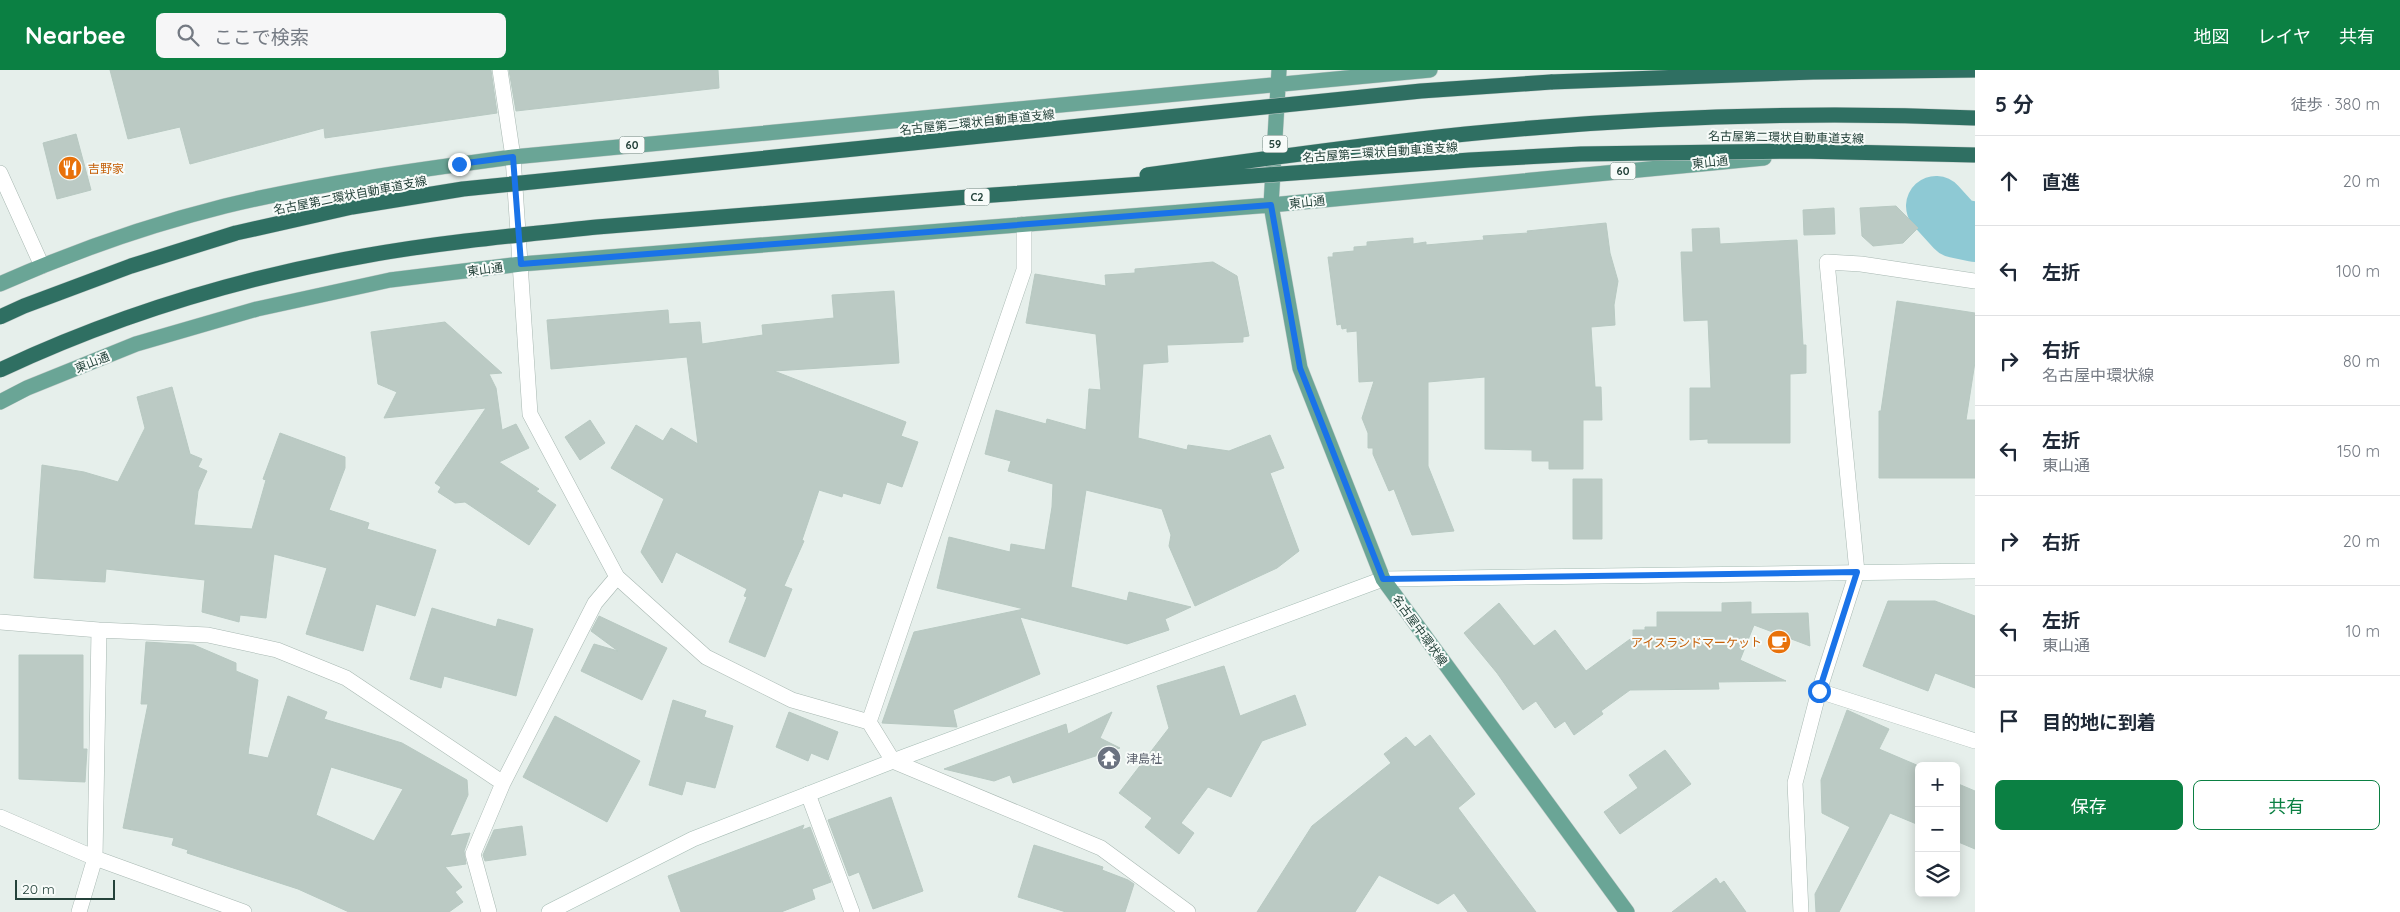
<!DOCTYPE html>
<html lang="ja">
<meta charset="utf-8">
<style>
body{margin:0;font-family:Quicksand,"Noto Sans JP",sans-serif;background:#f6f6f7;color:#1f2937}
.controls{position:absolute;right:15px;bottom:15px;display:grid;overflow:hidden;border-radius:8px;box-shadow:0 2px 12px #0003}
.controls button{width:45px;height:45px;display:grid;place-items:center;padding:0;border:0;border-bottom:1px solid #e0e1e3;background:#fff;color:#1f2937;font:25px sans-serif}
.scale{position:absolute;left:15px;bottom:12px;width:100px;box-sizing:border-box;padding-left:5px;border:2px solid #24423a;border-top:0;font-size:14px;line-height:18px;white-space:nowrap;color:#24423a;-webkit-text-stroke:4px #f7fbf9;paint-order:stroke}
.stop{position:absolute;width:15px;height:15px;margin:-11px;border:4px solid #1a73e8;border-radius:50%;background:#fff}
.stop.end{background:#1a73e8;border-color:#fff;box-shadow:0 1px 5px #0008}
.list{margin:0;padding:0;list-style:none}
h2{display:flex;justify-content:space-between;align-items:center;height:65px;margin:0;padding:0 20px;font-size:21px}
h2 small{font-size:16px;font-weight:400;color:#747a83}
.list li{display:grid;grid-template-columns:32px 1fr auto;gap:15px;align-items:center;box-sizing:border-box;height:90px;padding:0 20px;border-top:1px solid #e0e1e3}
.list b{display:block;font-size:19px;white-space:nowrap}
.list p{margin:0;font-size:16px;white-space:nowrap;color:#747a83}
.list em{font-size:16px;font-style:normal;color:#747a83}
.actions{display:flex;gap:10px;padding:15px 20px}
.actions a{flex:1;padding:11px 0;border:1px solid #0b8043;border-radius:8px;text-align:center;font-size:18px;color:#0b8043}
.actions .main{background:#0b8043;color:#fff}
.icon{flex:none;width:28px;height:28px;fill:none;stroke:currentColor;stroke-width:2;stroke-linecap:round;stroke-linejoin:round}
.map{position:relative;flex:none;width:1975px;height:842px;overflow:hidden}
header{display:flex;align-items:center;gap:30px;box-sizing:border-box;height:70px;padding:0 25px;background:#0b8043;color:#fff}
header strong{font-size:24px}
nav{display:flex;gap:28px;margin-inline-start:auto;font-size:18px}
.search{width:350px;height:45px;background:#f6f6f7;display:flex;align-items:center;gap:12px;box-sizing:border-box;padding:0 18px;border-radius:8px;color:#747a83;font-size:19px}
main{display:flex}
aside{flex:1;background:#fff}
.map>svg:first-child{display:block}
.lines{fill:none;stroke-linecap:round;stroke-linejoin:round}
.river{stroke:#8ec9d4;stroke-width:60}
.building{fill:#bbcac4;stroke:#b8c9c2;fill-rule:evenodd}
.street-casing{stroke:#a8b8b2;stroke-width:16}
.secondary-casing{stroke:#a4bbb3;stroke-width:16}
.primary-casing{stroke:#c2cac8;stroke-width:16}
.highway-casing{stroke:#c2cac8;stroke-width:16}
.street{stroke:#fff;stroke-width:15}
.secondary{stroke:#fff;stroke-width:15}
.primary{stroke:#6aa596;stroke-width:15}
.highway{stroke:#2f6f62;stroke-width:15}
.highway-bridge-casing{stroke:#c2cac8;stroke-width:16;stroke-linecap:butt}
.highway-bridge{stroke:#2f6f62;stroke-width:15}
.route{stroke:#1a73e8;stroke-width:6}
.labels{text-anchor:middle;dominant-baseline:central;stroke-width:4;stroke-linejoin:round;paint-order:stroke}
.shield{fill:#f7fbf9;stroke:#637a73;stroke-width:1}
.shield-label{font-size:11px;font-weight:bold;fill:#24423a}
.street-label{font-size:12px;fill:#24423a;stroke:#f7fbf9}
.food-label{font-size:12px;fill:#c56008;stroke:#f7fbf9;text-anchor:start}
.worship-label{font-size:12px;fill:#5b616d;stroke:#f7fbf9;text-anchor:start}
</style>
<header>
<strong>Nearbee</strong>
<div class="search"><svg class="icon" aria-label="search" viewBox="0 0 24 24"><circle cx="10" cy="10" r="6"/><path d="M15 15l6 6"/></svg>ここで検索</div>
<nav><a>地図</a><a>レイヤ</a><a>共有</a></nav>
</header>
<main>
<div class="map">
<svg width="1975" height="842" viewBox="0 0 1975 842">
<rect width="100%" height="100%" fill="#e6efeb"/>
<g class="lines">
<path class="river" d="M 1936,136 L 1956,158 L 1975,162"/>
</g>
<path class="building" d="M 110,0 L 491,0 L 497,43 L 325,68 L 324,58 L 190,94 L 180,57 L 128,69 Z
M 509,0 L 718,0 L 719,18 L 516,41 Z
M 76,64 L 91,120 L 57,129 L 43,73 Z
M 1896,136 L 1918,158 L 1903,173 L 1873,176 L 1862,166 L 1860,138 Z
M 1834,138 L 1835,164 L 1804,165 L 1803,140 Z
M 1606,153 L 1610,183 L 1618,211 L 1614,235 L 1615,255 L 1591,257 L 1595,317 L 1601,317 L 1602,350 L 1583,350 L 1583,399 L 1549,399 L 1549,391 L 1532,391 L 1532,380 L 1485,379 L 1485,307 L 1428,312 L 1428,396 L 1454,461 L 1412,465 L 1394,419 L 1389,421 L 1373,384 L 1373,378 L 1368,378 L 1368,363 L 1362,348 L 1374,311 L 1359,312 L 1357,261 L 1347,262 L 1347,258 L 1342,259 L 1341,254 L 1337,255 L 1328,187 L 1333,187 L 1333,183 L 1354,181 L 1354,177 L 1367,176 L 1367,172 L 1413,168 L 1413,174 L 1426,172 L 1426,175 L 1484,170 L 1483,166 L 1528,163 L 1527,161 Z
M 1719,158 L 1720,174 L 1797,170 L 1803,275 L 1806,275 L 1806,303 L 1790,304 L 1790,373 L 1708,373 L 1708,369 L 1690,370 L 1690,318 L 1711,318 L 1708,250 L 1684,251 L 1681,182 L 1693,182 L 1692,159 Z
M 1213,192 L 1237,206 L 1249,266 L 1243,267 L 1243,272 L 1167,275 L 1168,292 L 1143,294 L 1138,368 L 1187,380 L 1188,375 L 1229,381 L 1270,365 L 1284,398 L 1270,403 L 1299,481 L 1277,498 L 1195,536 L 1169,476 L 1171,465 L 1162,439 L 1086,420 L 1071,517 L 1127,531 L 1129,522 L 1191,537 L 1165,549 L 1169,560 L 1127,574 L 1020,547 L 1040,604 L 953,640 L 957,657 L 882,653 L 914,562 L 1024,539 L 937,518 L 949,467 L 1010,482 L 1011,474 L 1045,480 L 1052,437 L 1053,414 L 1008,401 L 1011,391 L 985,384 L 996,340 L 1046,354 L 1047,349 L 1086,360 L 1089,319 L 1101,320 L 1096,264 L 1026,253 L 1035,204 L 1106,216 L 1105,205 L 1135,203 L 1135,199 Z
M 894,221 L 899,293 L 774,301 L 906,352 L 901,366 L 918,372 L 902,417 L 887,412 L 880,434 L 843,423 L 842,427 L 819,420 L 802,470 L 804,471 L 784,516 L 792,519 L 765,587 L 729,572 L 747,527 L 744,526 L 747,519 L 676,482 L 662,513 L 641,482 L 664,429 L 611,398 L 636,355 L 663,371 L 671,358 L 698,374 L 687,287 L 551,299 L 547,250 L 668,240 L 669,254 L 700,252 L 702,274 L 763,265 L 762,255 L 834,248 L 832,225 Z
M 1897,231 L 1975,243 L 1975,292 L 1966,350 L 1975,350 L 1975,408 L 1879,408 L 1879,341 L 1881,341 Z
M 445,252 L 502,303 L 489,304 L 496,318 L 502,360 L 516,354 L 529,378 L 499,392 L 539,419 L 536,421 L 556,435 L 529,475 L 465,432 L 455,433 L 438,422 L 441,417 L 435,413 L 486,338 L 384,348 L 397,322 L 378,314 L 371,262 Z
M 172,317 L 190,384 L 202,389 L 198,397 L 207,401 L 198,421 L 194,455 L 252,459 L 266,410 L 263,409 L 280,363 L 345,387 L 345,398 L 329,440 L 369,453 L 367,459 L 436,480 L 415,546 L 376,534 L 363,581 L 306,564 L 327,498 L 274,484 L 266,548 L 240,545 L 239,552 L 202,542 L 205,510 L 106,499 L 105,512 L 34,508 L 42,395 L 84,402 L 118,412 L 145,358 L 137,327 Z
M 590,350 L 605,373 L 580,390 L 565,367 Z
M 1573,409 L 1602,409 L 1602,469 L 1573,469 Z
M 1888,531 L 1935,531 L 1975,546 L 1975,618 L 1935,603 L 1928,621 L 1863,596 Z
M 1751,532 L 1751,544 L 1808,543 L 1810,576 L 1754,555 L 1740,590 L 1786,611 L 1718,612 L 1719,619 L 1630,620 L 1601,641 L 1603,644 L 1574,665 L 1565,651 L 1555,658 L 1536,631 L 1523,640 L 1497,603 L 1464,563 L 1499,533 L 1534,576 L 1555,560 L 1586,601 L 1633,567 L 1633,560 L 1645,560 L 1645,557 L 1657,557 L 1657,542 L 1722,542 L 1722,533 Z
M 432,538 L 496,557 L 498,549 L 533,559 L 516,626 L 444,606 L 441,618 L 410,609 Z
M 599,546 L 667,578 L 642,630 L 581,601 L 594,574 L 618,581 L 591,561 Z
M 146,572 L 194,575 L 236,593 L 236,601 L 258,610 L 248,684 L 268,688 L 288,626 L 327,642 L 324,649 L 402,673 L 467,710 L 468,725 L 450,766 L 470,763 L 464,781 L 466,794 L 445,797 L 462,817 L 455,822 L 463,832 L 449,842 L 349,842 L 298,819 L 187,783 L 188,780 L 172,775 L 174,768 L 123,758 L 148,634 L 141,634 ZM 331,697 L 403,719 L 374,771 L 316,745 Z
M 19,585 L 83,585 L 83,679 L 87,679 L 85,712 L 19,709 Z
M 1224,596 L 1240,646 L 1295,625 L 1306,655 L 1262,671 L 1231,727 L 1208,717 L 1181,753 L 1194,763 L 1179,784 L 1145,757 L 1152,748 L 1119,723 L 1169,658 L 1157,616 Z
M 673,630 L 706,641 L 704,647 L 733,656 L 715,718 L 686,711 L 682,725 L 649,715 Z
M 1847,640 L 1889,659 L 1879,679 L 1919,696 L 1919,755 L 1890,743 L 1839,842 L 1816,842 L 1815,824 L 1850,757 L 1822,743 L 1821,710 Z
M 789,642 L 838,662 L 828,690 L 811,683 L 808,691 L 776,677 Z
M 1112,642 L 1100,668 L 1120,678 L 1013,713 L 1010,705 L 994,711 L 944,699 L 1066,654 L 1068,664 Z
M 555,646 L 640,691 L 607,752 L 523,707 Z
M 1430,665 L 1475,724 L 1458,738 L 1536,842 L 1468,842 L 1454,823 L 1438,834 L 1379,805 L 1355,842 L 1257,842 L 1312,756 L 1391,693 L 1384,684 L 1406,667 L 1415,677 Z
M 1665,680 L 1691,714 L 1620,764 L 1604,742 L 1638,718 L 1629,705 Z
M 1956,713 L 1975,721 L 1975,779 L 1956,771 Z
M 891,727 L 923,821 L 873,839 L 859,802 L 849,806 L 828,750 Z
M 804,755 L 802,760 L 810,757 L 831,812 L 812,819 L 815,829 L 781,842 L 681,842 L 668,806 Z
M 522,756 L 526,785 L 485,791 L 483,785 L 494,760 Z
M 1034,775 L 1103,797 L 1102,800 L 1128,810 L 1134,814 L 1125,842 L 1066,842 L 1018,827 Z
M 1716,808 L 1720,814 L 1724,811 L 1746,842 L 1672,842 Z"/>
<g class="lines">
<g class="street-casing">
<path id="street" d="M 500,0 L 513,87 L 530,344 L 617,507 L 706,587 L 792,630 L 869,652 L 893,691 L 1101,778 L 1188,842
M 0,103 L 42,196
M 0,552 L 99,560 L 208,565 L 277,580 L 346,608 L 503,713
M 1819,621 L 1975,671
M 869,652 L 1024,200 L 1024,154
M 808,724 L 852,842
M 0,747 L 95,788 L 244,842
M 79,842 L 95,788 L 99,560
M 489,842 L 473,784 L 503,713 L 595,533 L 617,507
M 1801,842 L 1795,713 L 1819,621 L 1857,502 L 1827,192 L 1861,194 L 1975,211"/>
</g>
<g class="secondary-casing">
<path id="secondary" d="M 549,842 L 693,769 L 893,691 L 1383,509 L 1975,501"/>
</g>
<g class="primary-casing">
<path id="primary" d="M 1279,0 L 1271,135 L 1300,298 L 1383,509 L 1627,842
M 0,214 C 72,182 149,155 225,136 C 320,113 417,100 513,87 L 1430,0
M 0,332 L 27,318 L 136,274 L 257,239 L 390,210 L 521,194 L 1271,135 L 1764,88"/>
</g>
<g class="highway-casing">
<path id="highway" d="M 1551,12 L 1813,2 L 1975,0"/>
</g>
<use href="#street" class="street"/>
<use href="#secondary" class="secondary"/>
<use href="#primary" class="primary"/>
<use href="#highway" class="highway"/>
<g class="highway-bridge-casing">
<path id="highway-bridge" d="M 1147,105 C 1253,90 1359,75 1466,64 C 1635,47 1806,41 1975,48
M 0,247 L 24,236 L 131,196 L 236,163 L 352,137 L 463,119 L 1421,21 L 1551,12
M 0,300 C 115,246 239,208 364,186 C 441,172 519,165 597,157 L 993,125 L 1470,90 L 1581,84 L 1800,81 L 1975,85"/>
</g>
<use href="#highway-bridge" class="highway-bridge"/>
</g>
<g class="lines">
<path class="route" d="M 459,94 L 513,87 L 521,194 L 1271,135 L 1300,298 L 1383,509 L 1857,502 L 1819,621"/>
</g>
<defs>
<g id="restaurant-disc" transform="scale(1.25)"><circle r="9.5" fill="#e8710a" stroke="#f7fbf9"/><path d="M-5-6h1v4h1v-4h1v4h1v-4h1v5L-1.5 .5V6h-2V.5L-5-1ZM5-6V6H3V1.5H1.5Q1.5-4 5-6Z" fill="#fff"/></g>
<g id="cafe-disc" transform="scale(1.25)"><circle r="9.5" fill="#e8710a" stroke="#f7fbf9"/><path d="M-5.5-4.5H6V0H3Q3 3.5 0 3.5H-2.5Q-5.5 3.5-5.5 0ZM3-3.2v2h1.7v-2ZM-6 4.5H4V6H-6Z" fill="#fff"/></g>
<g id="temple-disc" transform="scale(1.25)"><circle r="9.5" fill="#6b7280" stroke="#f7fbf9"/><path d="M0-6L5-2H3V0L6.5 2.5H4V6H1.5V3h-3V6H-4V2.5H-6.5L-3 0V-2H-5Z" fill="#fff"/></g>
</defs>
<g fill-rule="evenodd">
<use href="#restaurant-disc" x="70" y="98"/>
<use href="#cafe-disc" x="1779" y="572"/>
<use href="#temple-disc" x="1109" y="688"/>
</g>
<g class="labels">
<g class="shield">
<rect x="1262.5" y="65.5" width="25" height="17" rx="4"/>
<rect x="619.5" y="66.5" width="25" height="17" rx="4"/>
<rect x="1610.5" y="92.5" width="25" height="17" rx="4"/>
<rect x="964.5" y="118.5" width="25" height="17" rx="4"/>
</g>
<g class="shield-label">
<text x="1275" y="74">59</text>
<text x="632" y="75">60</text>
<text x="1623" y="101">60</text>
<text x="977" y="127">C2</text>
</g>
<g class="street-label">
<text transform="translate(977 52) rotate(-6)">名古屋第二環状自動車道支線</text>
<text transform="translate(1786 67) rotate(1)">名古屋第二環状自動車道支線</text>
<text transform="translate(1380 82) rotate(-4)">名古屋第二環状自動車道支線</text>
<text transform="translate(1710 92) rotate(-6)">東山通</text>
<text transform="translate(350 125) rotate(-11)">名古屋第二環状自動車道支線</text>
<text transform="translate(1307 132) rotate(-6)">東山通</text>
<text transform="translate(485 199) rotate(-7)">東山通</text>
<text transform="translate(92 292) rotate(-22)">東山通</text>
<text transform="translate(1420 560) rotate(54)">名古屋中環状線</text>
</g>
<g class="food-label">
<text x="88" y="98">吉野家</text>
<text x="1762" y="572" text-anchor="end">アイスランドマーケット</text>
</g>
<g class="worship-label">
<text x="1126" y="688">津島社</text>
</g>
</g>
</svg>
<div class="controls">
<button>+</button>
<button>−</button>
<button><svg class="icon" aria-label="layers" viewBox="0 0 24 24"><path d="M12 4l9 5-9 5-9-5zM3 14l9 5 9-5"/></svg></button>
</div>
<div class="scale">20 m</div>
<div class="stop" style="left:1819px;top:621px"></div>
<div class="stop end" style="left:459px;top:94px"></div>
</div>
<aside>
<h2>5 分<small>徒歩 · 380 m</small></h2>
<ul class="list">
<li><svg class="icon" aria-label="ahead" viewBox="0 0 24 24"><path d="M12 20V5M6 11l6-6 6 6"/></svg><div><b>直進</b></div><em>20 m</em></li>
<li><svg class="icon" aria-label="left" viewBox="0 0 24 24"><path d="M17 20v-9H6M10 6l-5 5 5 5"/></svg><div><b>左折</b></div><em>100 m</em></li>
<li><svg class="icon" aria-label="right" viewBox="0 0 24 24"><path d="M7 20v-9h11M14 6l5 5-5 5"/></svg><div><b>右折</b><p>名古屋中環状線</p></div><em>80 m</em></li>
<li><svg class="icon" aria-label="left" viewBox="0 0 24 24"><path d="M17 20v-9H6M10 6l-5 5 5 5"/></svg><div><b>左折</b><p>東山通</p></div><em>150 m</em></li>
<li><svg class="icon" aria-label="right" viewBox="0 0 24 24"><path d="M7 20v-9h11M14 6l5 5-5 5"/></svg><div><b>右折</b></div><em>20 m</em></li>
<li><svg class="icon" aria-label="left" viewBox="0 0 24 24"><path d="M17 20v-9H6M10 6l-5 5 5 5"/></svg><div><b>左折</b><p>東山通</p></div><em>10 m</em></li>
<li><svg class="icon" aria-label="arrive" viewBox="0 0 24 24"><path d="M6 21V4h12l-3 4 3 4H6"/></svg><div><b>目的地に到着</b></div></li>
</ul>
<div class="actions"><a class="main">保存</a><a>共有</a></div>
</aside>
</main>
